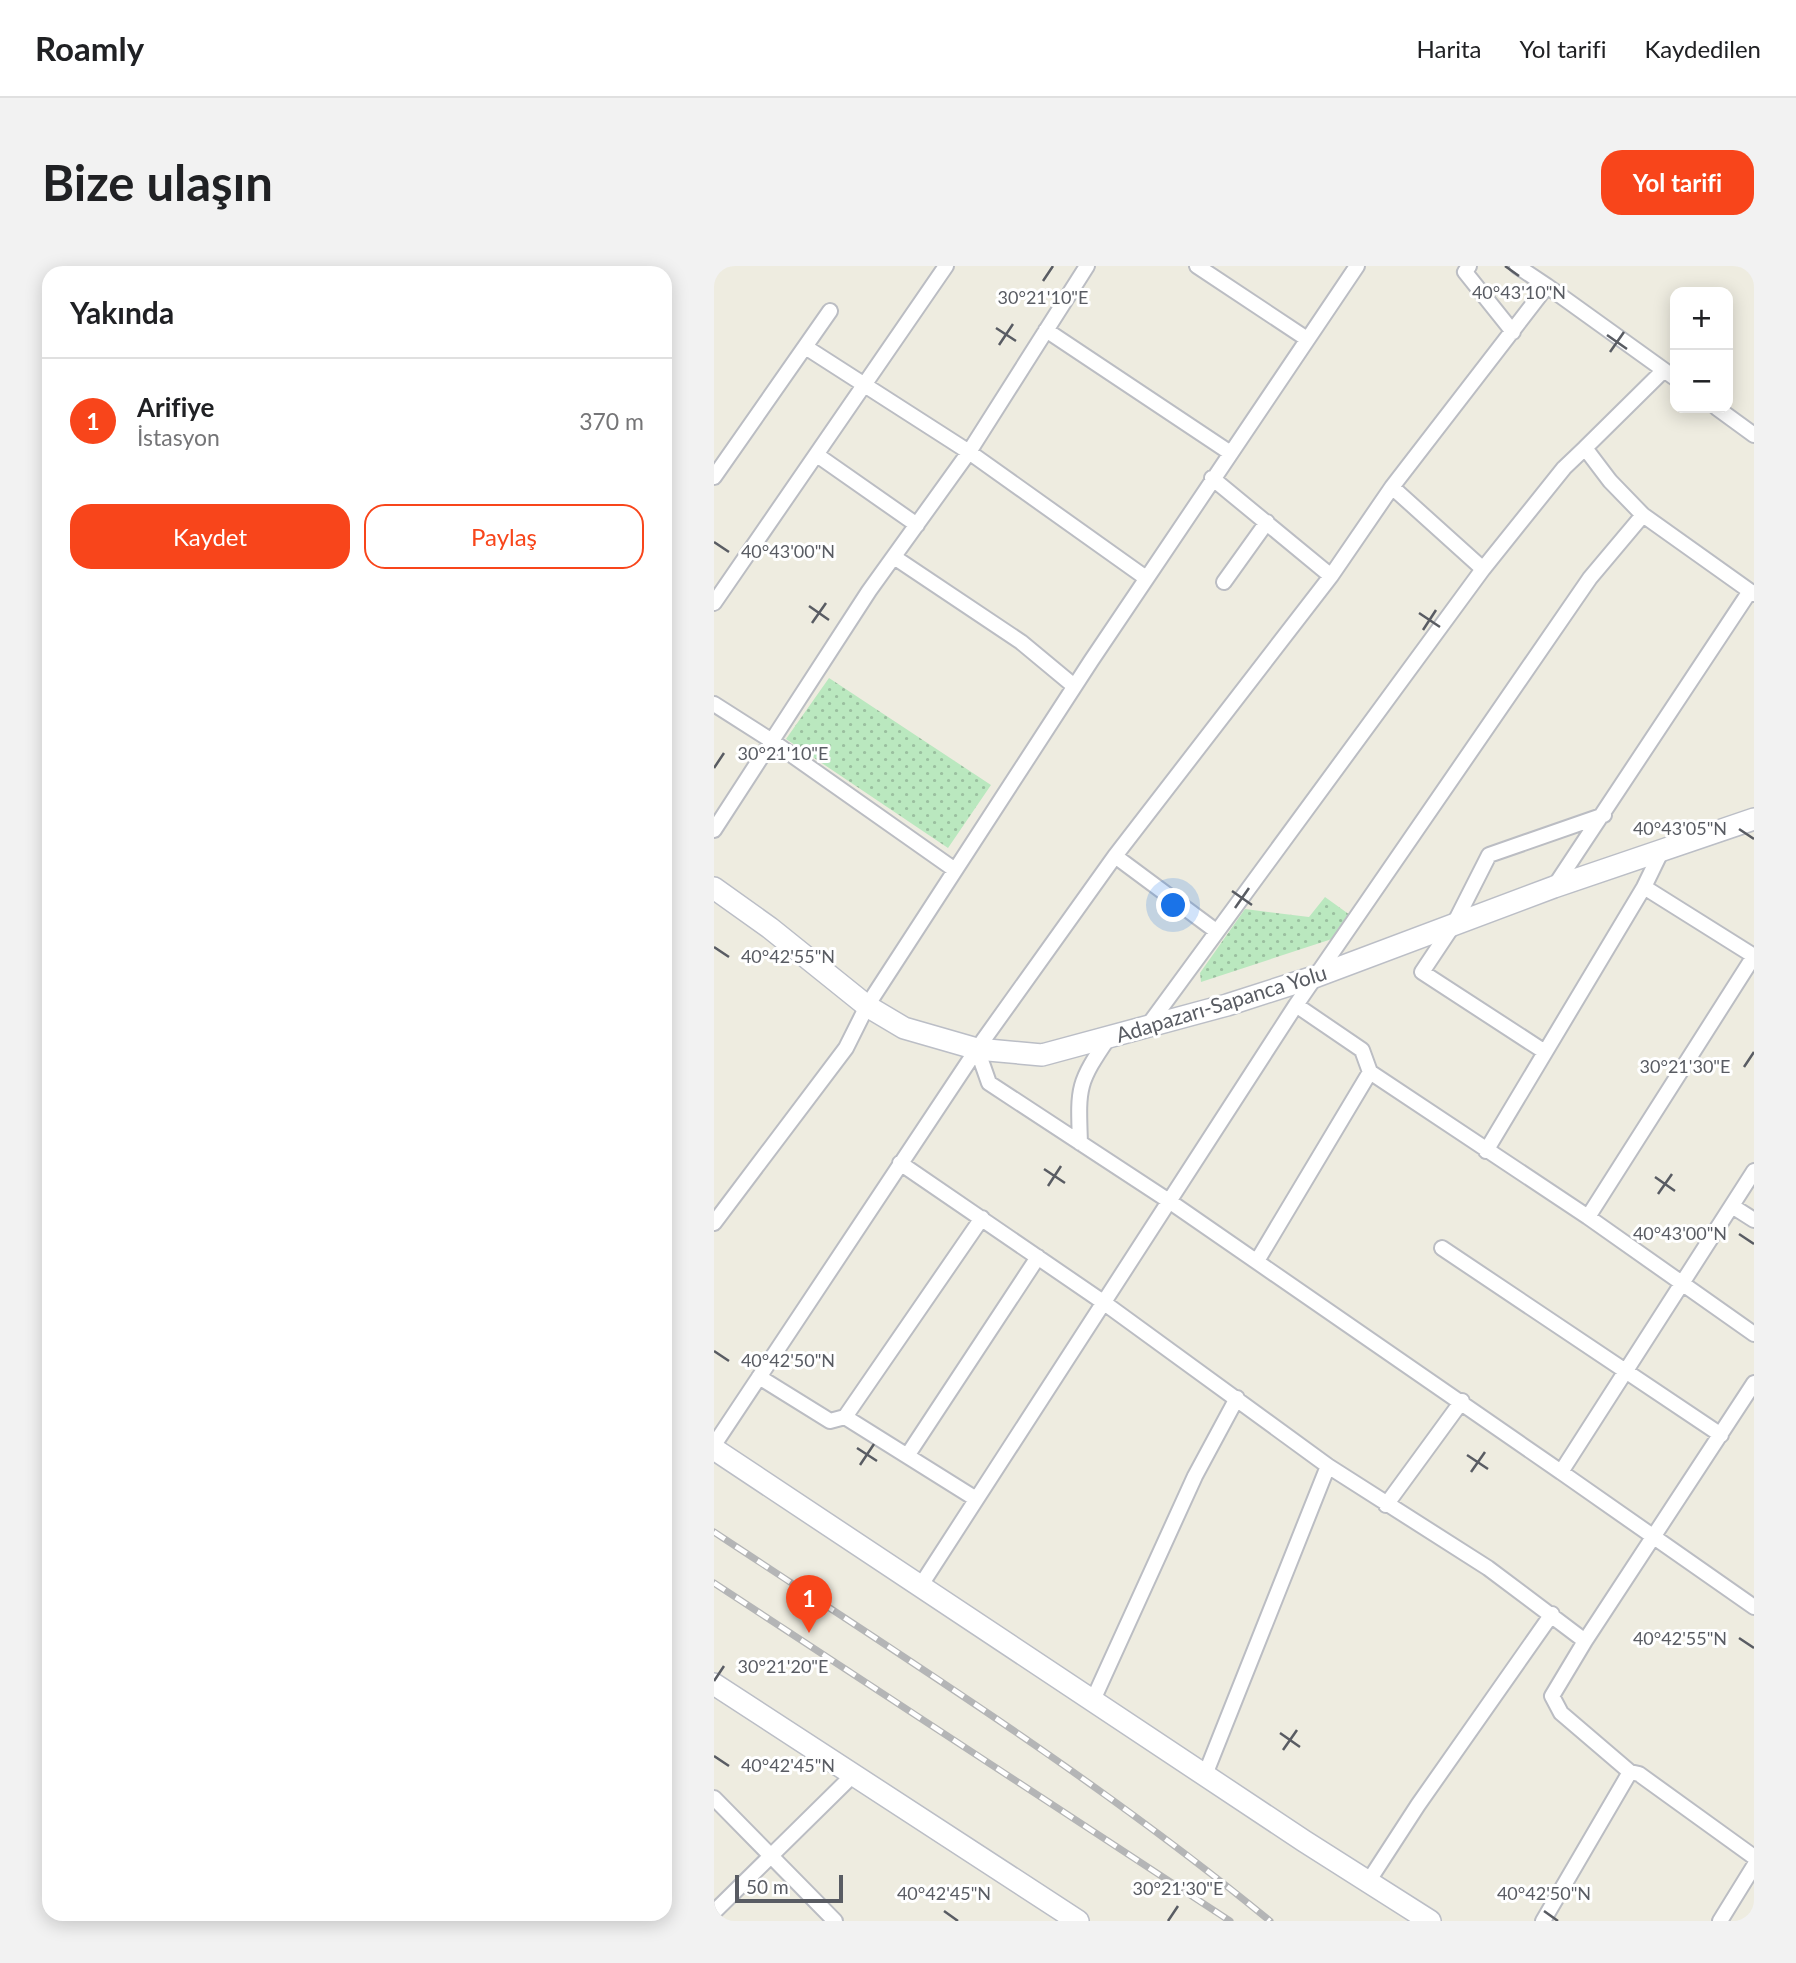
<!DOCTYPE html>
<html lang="tr">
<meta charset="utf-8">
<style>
body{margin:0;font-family:Lato,sans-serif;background:#f2f2f2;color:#202124}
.controls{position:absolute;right:21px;top:21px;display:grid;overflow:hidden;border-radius:14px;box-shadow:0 4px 18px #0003}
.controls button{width:63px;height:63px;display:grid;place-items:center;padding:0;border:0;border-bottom:2px solid #e0e0e0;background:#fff;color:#202124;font:35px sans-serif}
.scale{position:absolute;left:21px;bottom:18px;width:108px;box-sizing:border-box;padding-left:7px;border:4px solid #595c63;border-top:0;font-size:19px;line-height:24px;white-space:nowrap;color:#595c63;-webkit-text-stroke:5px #fff;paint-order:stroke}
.you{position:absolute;left:460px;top:640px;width:24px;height:24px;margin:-18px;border:5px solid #fff;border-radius:50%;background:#1a73e8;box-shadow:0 0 0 10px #1a73e833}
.badge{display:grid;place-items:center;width:46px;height:46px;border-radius:50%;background:#f8451b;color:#fff;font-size:23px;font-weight:700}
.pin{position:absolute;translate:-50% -58px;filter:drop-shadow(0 2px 4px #0008)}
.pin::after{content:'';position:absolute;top:37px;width:24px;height:21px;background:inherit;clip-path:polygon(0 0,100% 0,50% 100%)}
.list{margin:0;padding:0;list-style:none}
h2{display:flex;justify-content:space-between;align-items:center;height:91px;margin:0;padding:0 28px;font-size:30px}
h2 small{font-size:23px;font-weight:400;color:#757577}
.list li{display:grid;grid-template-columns:46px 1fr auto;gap:21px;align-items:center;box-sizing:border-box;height:126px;padding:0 28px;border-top:2px solid #e0e0e0}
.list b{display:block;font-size:26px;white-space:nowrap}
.list p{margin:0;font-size:23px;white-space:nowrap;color:#757577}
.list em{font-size:23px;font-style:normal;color:#757577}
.actions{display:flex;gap:14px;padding:21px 28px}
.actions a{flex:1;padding:16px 0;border:2px solid #f8451b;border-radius:21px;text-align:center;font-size:24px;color:#f8451b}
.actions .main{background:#f8451b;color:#fff}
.map{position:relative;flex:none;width:1040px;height:1655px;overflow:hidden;border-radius:21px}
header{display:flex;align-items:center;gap:42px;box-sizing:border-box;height:98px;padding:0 35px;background:#fff;border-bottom:2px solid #e0e0e0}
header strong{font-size:33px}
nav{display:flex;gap:38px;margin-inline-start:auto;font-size:24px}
.intro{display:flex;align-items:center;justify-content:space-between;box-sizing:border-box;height:168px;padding:0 42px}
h1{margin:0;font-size:49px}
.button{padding:18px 32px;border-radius:21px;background:#f8451b;color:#fff;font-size:24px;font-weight:700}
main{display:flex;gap:42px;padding:0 42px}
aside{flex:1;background:#fff;border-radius:21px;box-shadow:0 4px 18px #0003}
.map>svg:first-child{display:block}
.grass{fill:url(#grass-dots)}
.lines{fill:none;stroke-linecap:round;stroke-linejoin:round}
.street-casing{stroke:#bbbdc3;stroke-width:18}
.secondary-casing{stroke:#bbbec6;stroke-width:24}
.street{stroke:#fff;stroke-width:14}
.secondary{stroke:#fff;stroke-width:21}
.rail-casing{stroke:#b4b5b6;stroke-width:7}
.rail{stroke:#fff;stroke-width:4.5;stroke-dasharray:13;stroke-linecap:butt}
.ticks{fill:none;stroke:#595c63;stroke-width:2.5}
.labels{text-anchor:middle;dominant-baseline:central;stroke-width:6;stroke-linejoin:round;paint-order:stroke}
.street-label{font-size:21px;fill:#595c63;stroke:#fff}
.ticks-label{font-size:18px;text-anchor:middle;fill:#595c63;stroke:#fff;stroke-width:6;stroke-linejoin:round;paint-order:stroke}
</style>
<header>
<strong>Roamly</strong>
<nav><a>Harita</a><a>Yol tarifi</a><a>Kaydedilen</a></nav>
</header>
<div class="intro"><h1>Bize ulaşın</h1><a class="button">Yol tarifi</a></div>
<main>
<aside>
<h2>Yakında<small></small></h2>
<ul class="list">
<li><span class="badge">1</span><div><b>Arifiye</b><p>İstasyon</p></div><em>370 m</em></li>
</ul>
<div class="actions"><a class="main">Kaydet</a><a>Paylaş</a></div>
</aside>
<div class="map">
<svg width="1040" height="1655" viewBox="0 0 1040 1655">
<defs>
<pattern id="grass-dots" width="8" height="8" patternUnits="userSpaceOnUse" patternTransform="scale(1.75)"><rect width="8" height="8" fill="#bae8bf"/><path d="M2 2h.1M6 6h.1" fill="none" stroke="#9abf9f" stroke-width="1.8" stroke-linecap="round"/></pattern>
</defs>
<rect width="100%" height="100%" fill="#eeece0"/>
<path class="grass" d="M 115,412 L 277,519 L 234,582 L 72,473 Z
M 611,631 L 636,649 L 621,672 L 487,716 L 486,707 L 531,643 L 595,651 Z"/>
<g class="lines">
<g class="street-casing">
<path id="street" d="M 483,0 L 593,73
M 755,0 L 751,6 L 799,66
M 803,0 L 833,20
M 332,64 L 515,186
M 93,82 L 255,186 L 432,312
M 1003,142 L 1040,169
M 871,182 L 949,105
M 103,189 L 203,259
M 0,211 L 116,45
M 498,212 L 617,310
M 678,221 L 769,303
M 180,291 L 307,376 L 360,420
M 510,316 L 553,256
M 0,337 L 232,0
M 0,438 L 58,475 L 241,604
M 0,564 L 155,325 L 255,186 L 373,0
M 401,590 L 502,665
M 840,621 L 1036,325
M 930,621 L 1040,690
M 433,761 L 769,303 L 850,202 L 871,182 L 896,215 L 929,249
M 263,783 L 275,817 L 455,935 L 847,1206 L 1040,905
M 831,786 L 708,706 L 740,658 L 775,589 L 890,549
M 656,806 L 874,951 L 1040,1068
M 366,877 C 364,821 363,818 395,771
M 772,885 L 930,621 L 947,586
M 186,897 L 389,1036 L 614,1200 L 774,1302 L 871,1375
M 1018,940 L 1040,954
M 874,951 L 1040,690
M 0,957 L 132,782 L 153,740 L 377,395 L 643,0
M 728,982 L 1007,1169
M 543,995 L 656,806 L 648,784 L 582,739
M 45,1111 L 116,1155 L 131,1151 L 268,952
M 1040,1117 L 871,1375 L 838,1430 L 847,1447 L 916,1506 L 925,1508 L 1040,1591
M 131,1151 L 262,1233
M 0,1179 L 263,783 L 401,590 L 617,310 L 678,221 L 833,20 L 961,112
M 193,1190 L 324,991
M 847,1206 L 1040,1341
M 672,1239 L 748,1135
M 207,1319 L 582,739 L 876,312 L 929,249 L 1040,328
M 379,1434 L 481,1210 L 523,1132
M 491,1509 L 614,1200
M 0,1532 L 121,1655
M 654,1616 L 704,1539 L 838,1348
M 0,1646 L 140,1508
M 829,1655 L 916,1506
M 1006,1655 L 1040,1600"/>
</g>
<g class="secondary-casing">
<path id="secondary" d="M 0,622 L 56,662 L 153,740 L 190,762 L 263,783 L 328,789 L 513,739 L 603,710 L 840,621 L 1040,553
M 0,1183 L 590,1575 L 716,1655
M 0,1418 L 364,1655"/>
</g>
<use href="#street" class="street"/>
<use href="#secondary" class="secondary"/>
<g class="rail-casing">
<path id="rail" d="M 0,1266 C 189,1391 381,1511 556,1655
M 0,1317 L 516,1655"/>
</g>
<use href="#rail" class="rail"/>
</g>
<path class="ticks" d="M 791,0 L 805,10M 329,15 L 339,0M 282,62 L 302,75M 893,69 L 913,83M 285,79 L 299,58M 896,86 L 910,66M 0,276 L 15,286M 95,340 L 115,354M 705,347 L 726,361M 98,357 L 112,337M 709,364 L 722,344M 0,502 L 10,487M 1025,563 L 1040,573M 518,625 L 538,639M 521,642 L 535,622M 0,681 L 15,691M 1030,801 L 1040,786M 330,903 L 351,917M 941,911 L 961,925M 334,920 L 347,900M 944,928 L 958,908M 1025,968 L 1040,978M 0,1085 L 15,1095M 143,1182 L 163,1195M 753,1189 L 774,1203M 146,1199 L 160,1178M 757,1206 L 771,1186M 1025,1372 L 1040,1382M 0,1415 L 10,1400M 566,1467 L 586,1481M 569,1484 L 583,1464M 0,1490 L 15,1500M 230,1645 L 244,1655M 830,1645 L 844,1655M 454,1655 L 464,1640"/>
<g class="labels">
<g class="street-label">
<text transform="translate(507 737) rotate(-17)">Adapazarı-Sapanca Yolu</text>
</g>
</g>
<g class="ticks-label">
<text x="805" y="33">40°43'10"N</text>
<text x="329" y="38">30°21'10"E</text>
<text x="74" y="292">40°43'00"N</text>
<text x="69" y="494">30°21'10"E</text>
<text x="966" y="569">40°43'05"N</text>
<text x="74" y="697">40°42'55"N</text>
<text x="971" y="807">30°21'30"E</text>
<text x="966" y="974">40°43'00"N</text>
<text x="74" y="1101">40°42'50"N</text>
<text x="966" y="1379">40°42'55"N</text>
<text x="69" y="1407">30°21'20"E</text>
<text x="74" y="1506">40°42'45"N</text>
<text x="464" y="1629">30°21'30"E</text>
<text x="230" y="1634">40°42'45"N</text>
<text x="830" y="1634">40°42'50"N</text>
</g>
</svg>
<div class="controls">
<button>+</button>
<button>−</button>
</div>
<div class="scale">50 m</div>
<div class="you"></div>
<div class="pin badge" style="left:95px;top:1367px">1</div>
</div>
</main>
